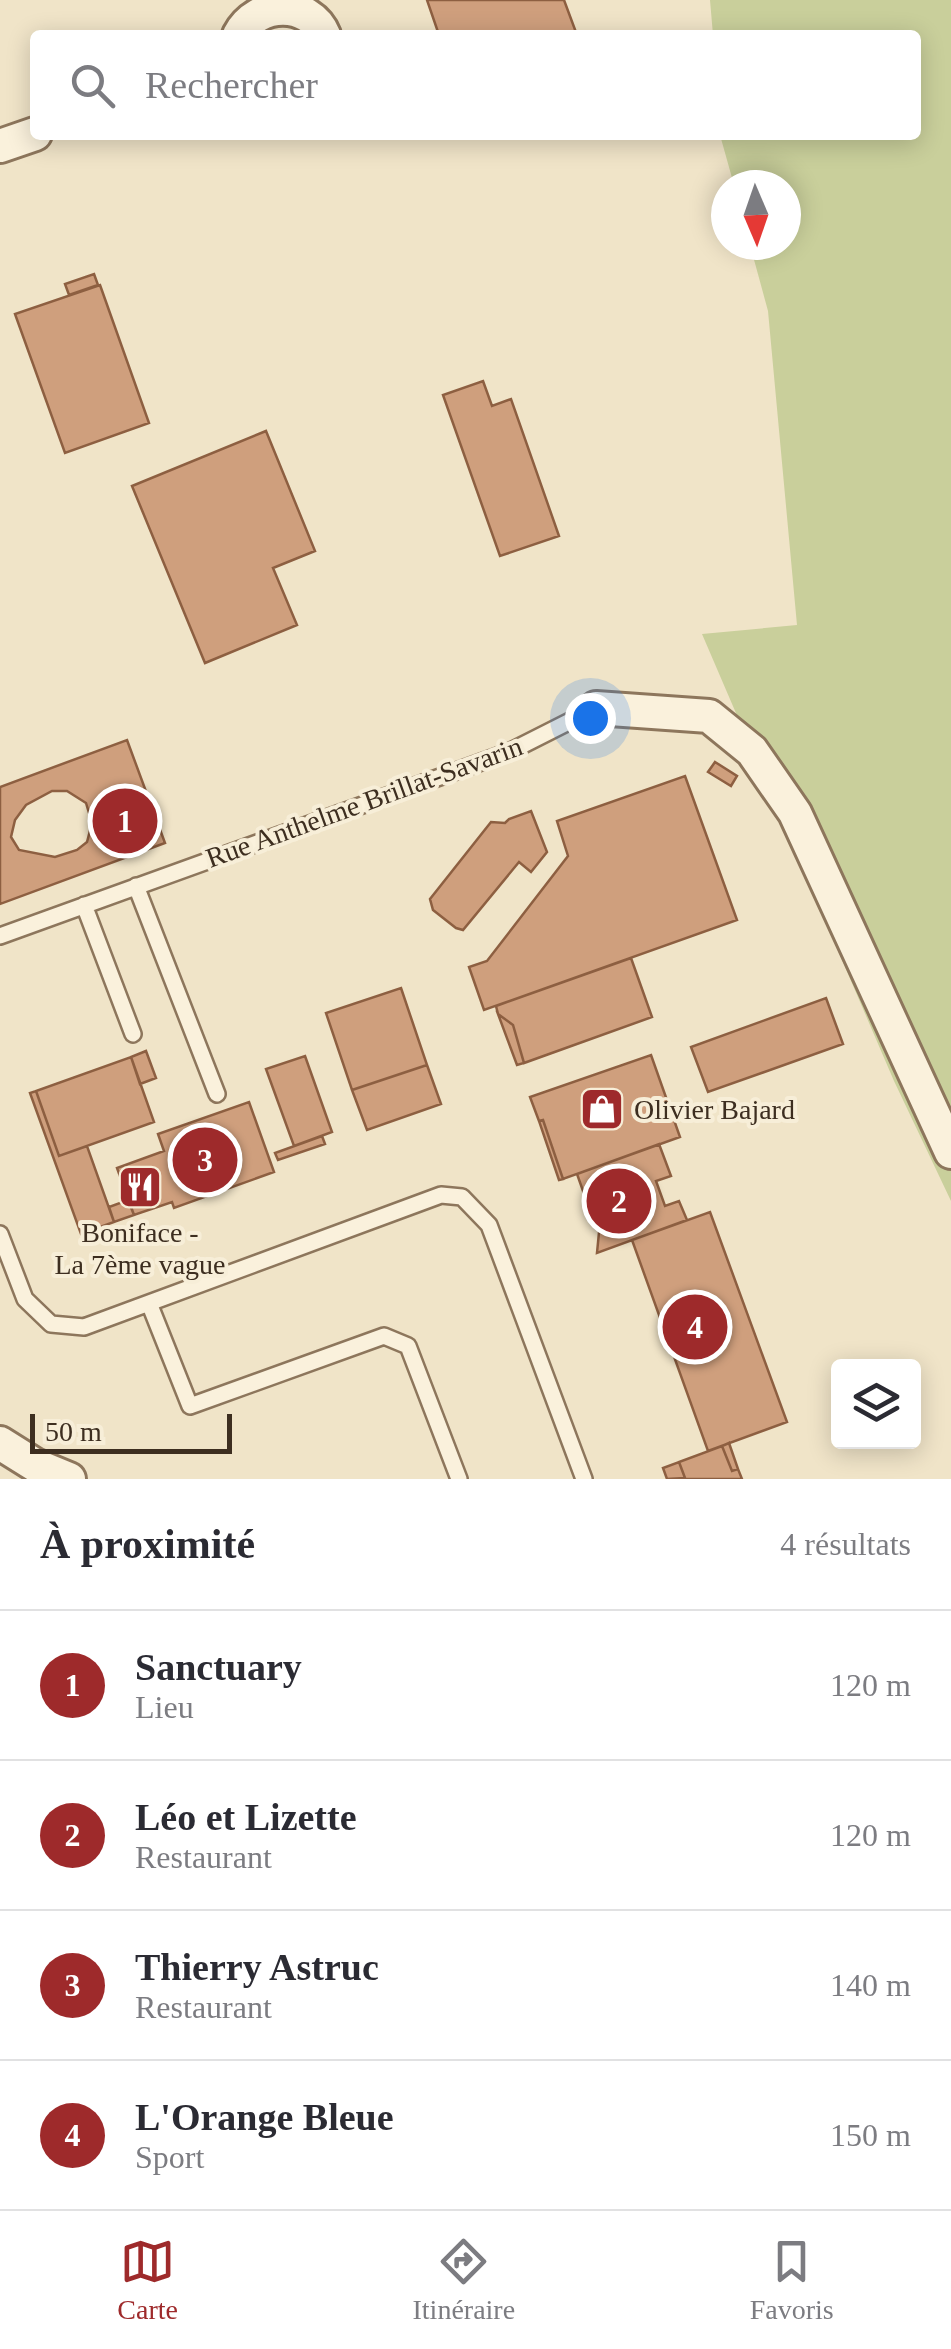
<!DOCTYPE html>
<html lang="fr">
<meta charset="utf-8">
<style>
body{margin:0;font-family:"Times New Roman",serif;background:#f7f7f7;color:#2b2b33}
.controls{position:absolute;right:30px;bottom:30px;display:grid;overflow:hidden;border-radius:10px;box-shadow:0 5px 25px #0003}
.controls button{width:90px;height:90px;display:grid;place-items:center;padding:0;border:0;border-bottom:2px solid #e1e1e2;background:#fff;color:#2b2b33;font:50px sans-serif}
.compass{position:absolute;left:711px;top:170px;width:90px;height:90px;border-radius:50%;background:#fff;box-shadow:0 5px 25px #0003;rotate:178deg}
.scale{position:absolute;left:30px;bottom:25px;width:202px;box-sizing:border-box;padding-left:10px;border:5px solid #3d2e20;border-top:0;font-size:28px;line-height:35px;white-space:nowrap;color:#3d2e20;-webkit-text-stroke:8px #f7eed8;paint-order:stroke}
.you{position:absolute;left:590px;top:718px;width:35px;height:35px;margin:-25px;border:8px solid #fff;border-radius:50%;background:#1a73e8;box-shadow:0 0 0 15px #1a73e833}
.badge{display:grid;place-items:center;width:65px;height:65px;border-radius:50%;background:#9e2a2b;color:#fff;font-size:32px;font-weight:700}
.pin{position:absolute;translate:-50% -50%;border:5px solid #fff;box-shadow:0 2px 10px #0006}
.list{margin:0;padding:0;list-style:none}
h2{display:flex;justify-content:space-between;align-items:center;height:130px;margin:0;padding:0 40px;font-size:42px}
h2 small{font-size:32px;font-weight:400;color:#7c7c81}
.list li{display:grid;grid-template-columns:65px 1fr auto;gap:30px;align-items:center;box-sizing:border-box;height:150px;padding:0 40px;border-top:2px solid #e1e1e2}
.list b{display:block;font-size:38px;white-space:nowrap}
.list p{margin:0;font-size:32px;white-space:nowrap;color:#7c7c81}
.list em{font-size:32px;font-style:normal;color:#7c7c81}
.icon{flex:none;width:55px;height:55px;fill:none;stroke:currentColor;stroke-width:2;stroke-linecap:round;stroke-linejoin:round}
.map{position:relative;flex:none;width:951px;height:1479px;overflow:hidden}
.search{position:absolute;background:#fff;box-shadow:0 5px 25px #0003;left:30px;right:30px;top:30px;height:110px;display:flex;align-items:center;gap:25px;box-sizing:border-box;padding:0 35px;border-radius:10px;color:#7c7c81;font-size:38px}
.sheet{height:730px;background:#fff}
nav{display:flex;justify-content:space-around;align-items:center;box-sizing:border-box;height:140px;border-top:2px solid #e1e1e2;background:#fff;font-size:28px;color:#7c7c81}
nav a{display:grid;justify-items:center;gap:5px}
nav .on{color:#9e2a2b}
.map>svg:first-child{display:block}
.green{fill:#c9cf9b}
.building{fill:#cf9f7d;stroke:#8d5f41;stroke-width:2.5;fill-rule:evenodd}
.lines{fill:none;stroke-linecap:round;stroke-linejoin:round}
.lane-casing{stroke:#8d765c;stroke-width:20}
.street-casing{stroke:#8d765c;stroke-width:38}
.lane{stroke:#faf1dc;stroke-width:15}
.street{stroke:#faf1dc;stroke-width:32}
.labels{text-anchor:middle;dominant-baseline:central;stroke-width:8;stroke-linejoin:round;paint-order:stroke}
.street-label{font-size:28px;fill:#3d2e20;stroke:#f7eed8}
.poi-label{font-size:28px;fill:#3d2e20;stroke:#f7eed8;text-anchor:start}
</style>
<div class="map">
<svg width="951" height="1479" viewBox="0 0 951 1479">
<rect width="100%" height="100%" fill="#f0e4c8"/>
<path class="green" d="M 710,0 L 951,0 L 951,1201 L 894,1081 L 702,634 L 797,625 L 768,311 L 750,245 L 786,245 L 786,185 L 734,185 L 720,135 L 916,135 L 916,35 L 713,35 Z"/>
<path class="building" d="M 427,0 L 564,0 L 577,35 L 439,35 Z
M 94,274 L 98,285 L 69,295 L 65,284 Z
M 100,285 L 149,423 L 65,453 L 15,314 Z
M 483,381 L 492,406 L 511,399 L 559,536 L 500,556 L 443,395 Z
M 266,431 L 315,551 L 273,568 L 297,625 L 205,663 L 132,486 Z
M 127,740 L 165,843 L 0,904 L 0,787 ZM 52,791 L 67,791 L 86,803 L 92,823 L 87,842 L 77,850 L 55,857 L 19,850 L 11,837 L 15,820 L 26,805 Z
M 715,762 L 737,776 L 731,786 L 708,772 Z
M 685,776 L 737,920 L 484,1010 L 469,967 L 487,961 L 568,856 L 557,821 Z
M 531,811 L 547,852 L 531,872 L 519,862 L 463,930 L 456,928 L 433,910 L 430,899 L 491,822 L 505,823 L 509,819 Z
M 631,958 L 652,1017 L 524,1063 L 513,1025 L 498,1014 L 496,1006 Z
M 401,988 L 427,1065 L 352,1090 L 326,1013 Z
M 826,998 L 843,1044 L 708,1092 L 691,1047 Z
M 498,1014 L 513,1025 L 524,1063 L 517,1065 Z
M 146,1051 L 156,1078 L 140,1084 L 131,1057 Z
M 651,1055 L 680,1137 L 563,1179 L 543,1120 L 539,1121 L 530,1097 Z
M 305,1056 L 332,1132 L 294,1146 L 266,1069 Z
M 131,1057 L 154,1122 L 59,1156 L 36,1091 Z
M 427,1065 L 441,1104 L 367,1130 L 352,1090 Z
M 36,1091 L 59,1156 L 87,1146 L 114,1222 L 81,1234 L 30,1093 Z
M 249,1102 L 274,1172 L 174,1208 L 172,1202 L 134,1215 L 117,1168 L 164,1151 L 158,1134 Z
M 543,1120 L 563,1179 L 559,1180 L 539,1121 Z
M 322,1136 L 325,1144 L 278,1160 L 275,1153 Z
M 659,1144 L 671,1176 L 656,1181 L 665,1206 L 679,1201 L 687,1220 L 597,1253 L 600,1222 L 593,1203 L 588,1205 L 577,1174 Z
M 128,1200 L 134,1215 L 114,1222 L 109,1207 Z
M 593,1203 L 600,1222 L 595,1224 L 588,1205 Z
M 710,1212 L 787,1422 L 708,1451 L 632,1240 Z
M 729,1443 L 738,1469 L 732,1471 L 722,1446 Z
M 722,1446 L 732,1471 L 738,1469 L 742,1479 L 681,1479 L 685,1478 L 679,1462 Z
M 679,1462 L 685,1478 L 667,1479 L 663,1468 Z"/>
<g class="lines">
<g class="lane-casing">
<path id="lane" d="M 136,886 L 217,1094
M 84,905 L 133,1034
M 0,936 L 509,752 L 596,708
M 0,1234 L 25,1299 L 51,1324 L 84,1327 L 441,1195 L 462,1197 L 489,1225 L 584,1479
M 149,1303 L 190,1406 L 384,1336 L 408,1346 L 459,1479"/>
</g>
<g class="street-casing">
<path id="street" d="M 239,35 C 257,0 310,0 324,35
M 0,146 L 35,134
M 596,708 L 709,716 L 752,751 L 795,813 L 951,1152
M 0,1443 L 35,1465 L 69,1479"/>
</g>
<use href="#lane" class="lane"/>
<use href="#street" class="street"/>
</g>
<defs>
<g id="shop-square" transform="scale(2.25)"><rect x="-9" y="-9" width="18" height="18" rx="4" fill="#9e2a2b" stroke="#f7eed8"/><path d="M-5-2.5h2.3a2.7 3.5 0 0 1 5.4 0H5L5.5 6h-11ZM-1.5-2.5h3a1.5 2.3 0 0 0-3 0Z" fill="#fff"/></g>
<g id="restaurant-square" transform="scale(2.25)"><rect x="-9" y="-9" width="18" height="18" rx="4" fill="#9e2a2b" stroke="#f7eed8"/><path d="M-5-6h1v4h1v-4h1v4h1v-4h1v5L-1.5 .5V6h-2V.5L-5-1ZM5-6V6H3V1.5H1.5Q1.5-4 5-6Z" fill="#fff"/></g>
</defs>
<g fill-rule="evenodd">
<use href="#shop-square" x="602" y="1109"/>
<use href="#restaurant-square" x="140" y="1187"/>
</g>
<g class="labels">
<g class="street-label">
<text transform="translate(364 802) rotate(-20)">Rue Anthelme Brillat-Savarin</text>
</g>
<g class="poi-label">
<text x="634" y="1109">Olivier Bajard</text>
<text x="140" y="1232" text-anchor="middle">Boniface -<tspan x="140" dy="32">La 7ème vague</tspan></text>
</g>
</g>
</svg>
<div class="controls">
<button><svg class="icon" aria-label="layers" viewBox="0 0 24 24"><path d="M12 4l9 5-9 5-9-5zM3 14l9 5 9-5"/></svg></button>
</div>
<svg class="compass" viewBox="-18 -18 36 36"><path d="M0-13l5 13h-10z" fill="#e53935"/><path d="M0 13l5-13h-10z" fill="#7c7c81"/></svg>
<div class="scale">50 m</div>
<div class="you"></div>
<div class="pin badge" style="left:125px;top:821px">1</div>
<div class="pin badge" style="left:619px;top:1201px">2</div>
<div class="pin badge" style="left:205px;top:1160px">3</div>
<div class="pin badge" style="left:695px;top:1327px">4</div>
<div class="search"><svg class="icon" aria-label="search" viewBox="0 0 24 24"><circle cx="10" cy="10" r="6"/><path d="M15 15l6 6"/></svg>Rechercher</div>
</div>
<section class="sheet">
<h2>À proximité<small>4 résultats</small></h2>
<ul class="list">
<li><span class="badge">1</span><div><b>Sanctuary</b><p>Lieu</p></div><em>120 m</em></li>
<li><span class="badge">2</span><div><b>Léo et Lizette</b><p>Restaurant</p></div><em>120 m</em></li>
<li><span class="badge">3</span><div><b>Thierry Astruc</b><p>Restaurant</p></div><em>140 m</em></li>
<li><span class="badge">4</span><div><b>L'Orange Bleue</b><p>Sport</p></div><em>150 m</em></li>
</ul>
</section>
<nav>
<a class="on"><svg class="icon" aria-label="map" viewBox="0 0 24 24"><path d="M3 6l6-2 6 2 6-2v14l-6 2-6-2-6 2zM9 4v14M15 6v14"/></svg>Carte</a>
<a><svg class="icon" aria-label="directions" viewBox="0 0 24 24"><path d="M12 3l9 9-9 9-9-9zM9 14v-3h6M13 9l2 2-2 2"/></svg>Itinéraire</a>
<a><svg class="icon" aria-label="saved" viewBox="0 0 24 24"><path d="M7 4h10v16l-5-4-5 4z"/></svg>Favoris</a>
</nav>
